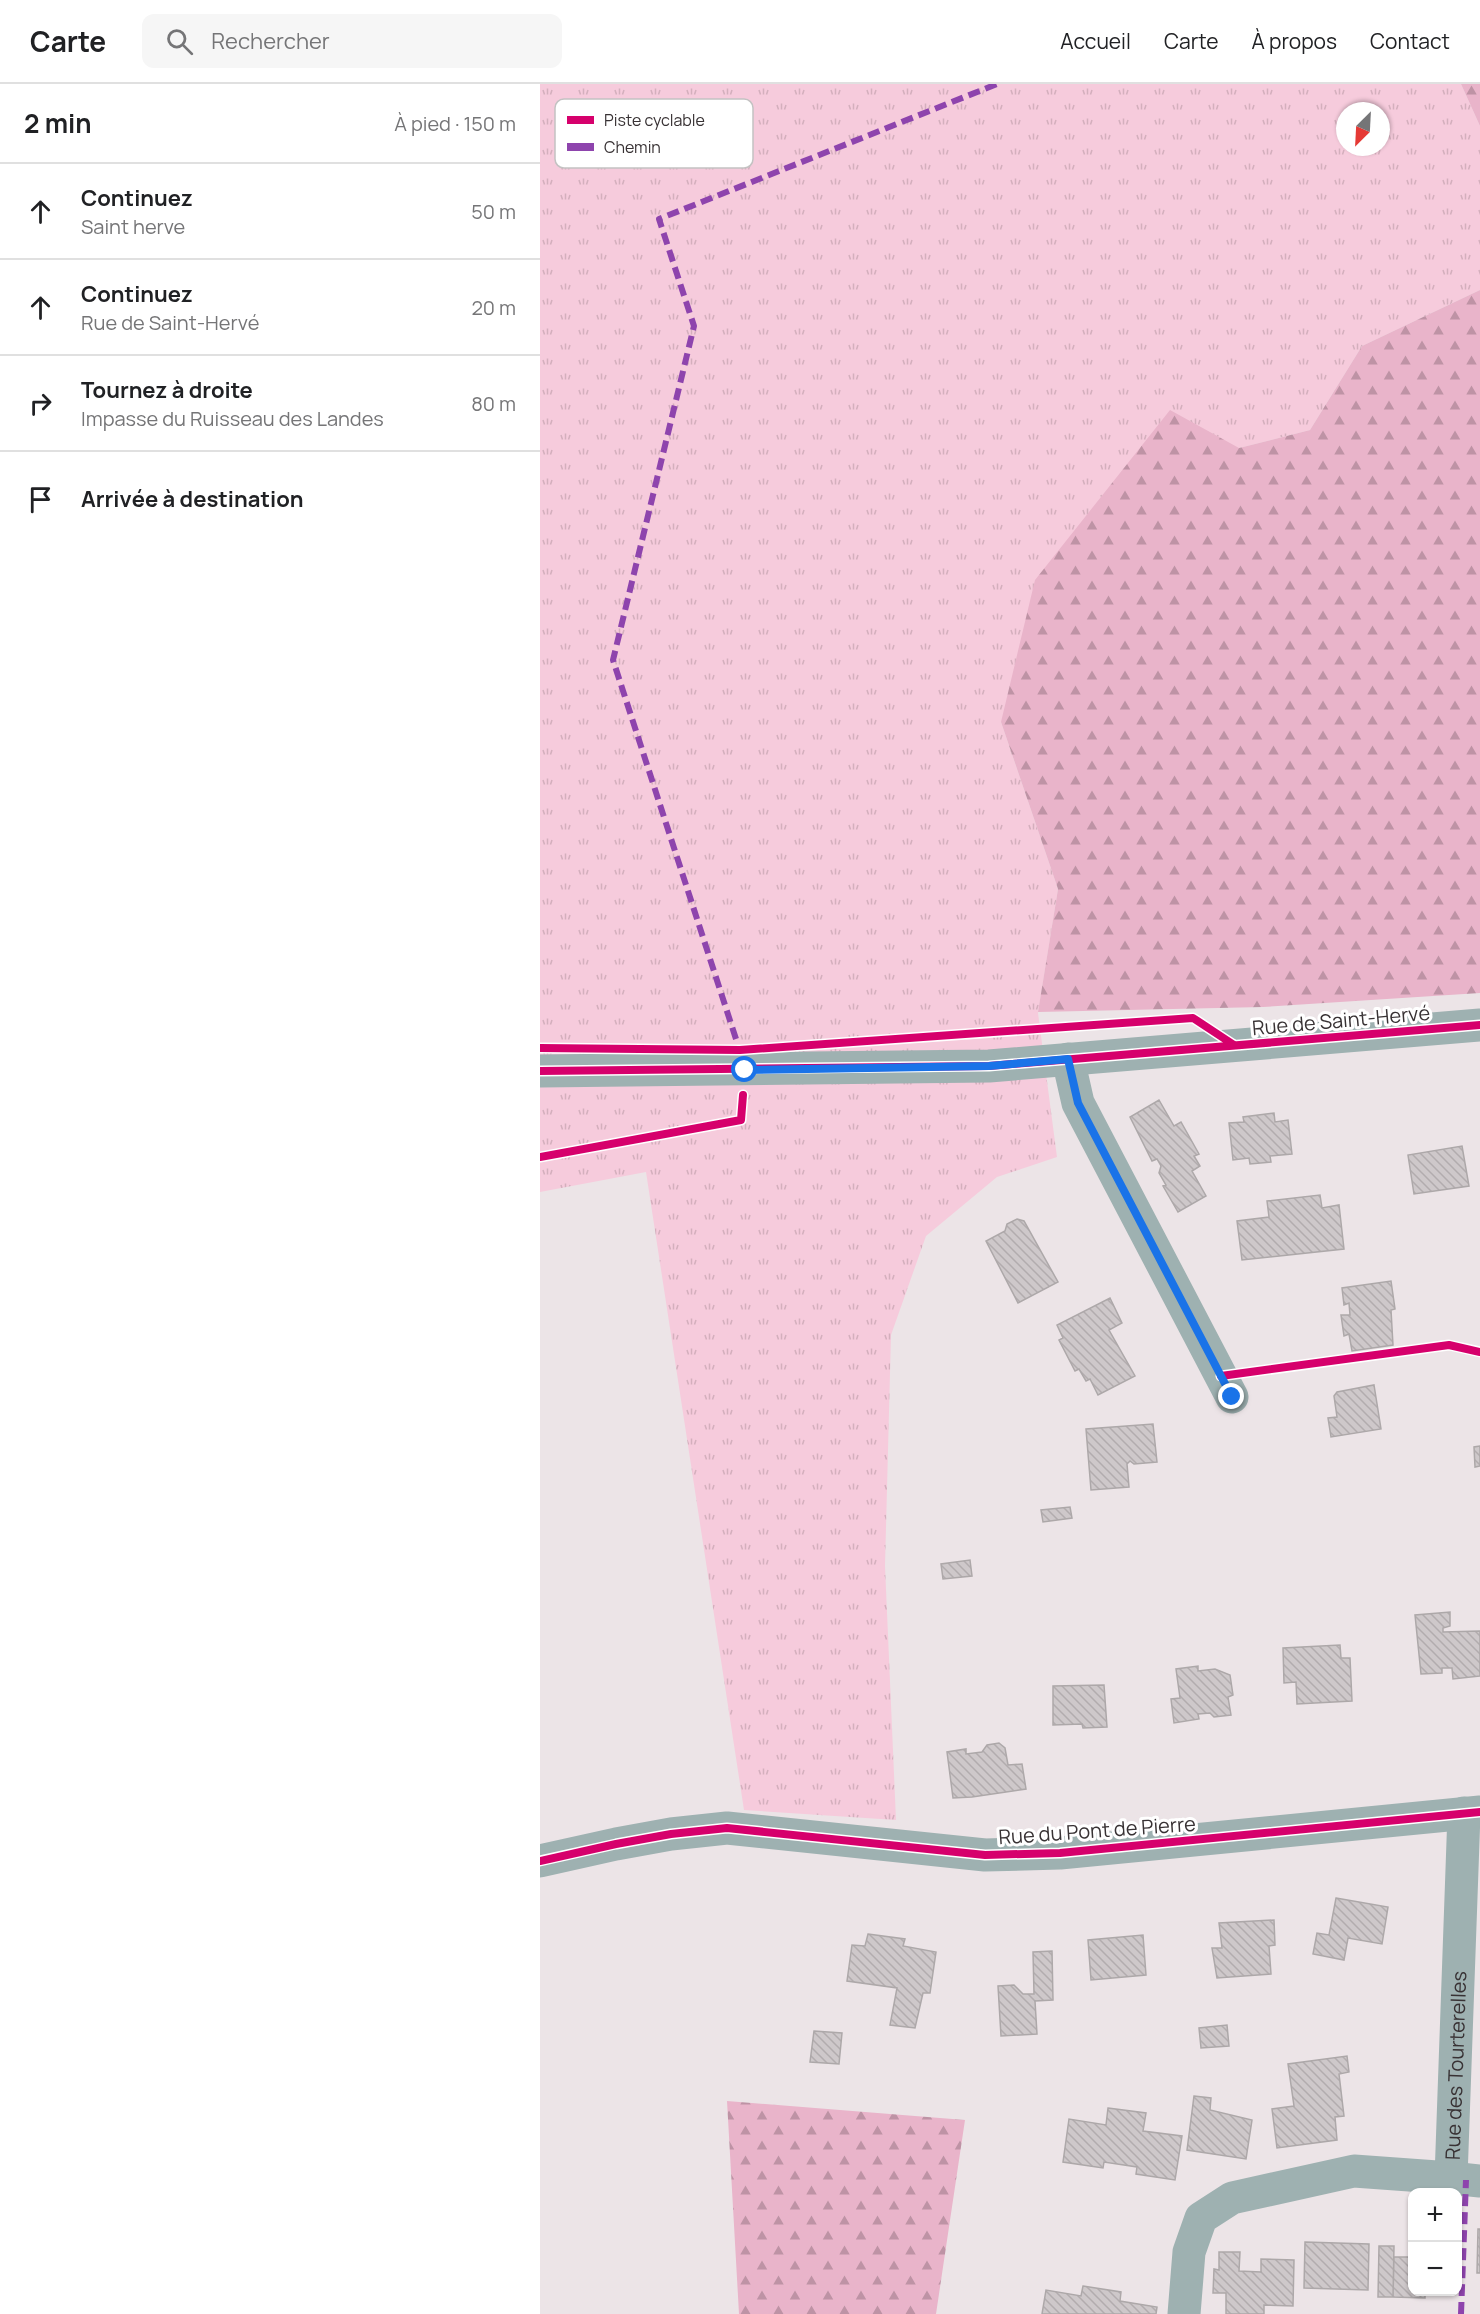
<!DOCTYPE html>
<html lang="fr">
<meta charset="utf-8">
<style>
body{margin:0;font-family:Manrope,sans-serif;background:#f6f6f6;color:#202124}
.controls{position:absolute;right:18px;bottom:18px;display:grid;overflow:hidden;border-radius:12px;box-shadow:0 2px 4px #0004}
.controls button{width:54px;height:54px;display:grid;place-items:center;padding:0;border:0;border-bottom:2px solid #e0e0e0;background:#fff;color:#202124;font:30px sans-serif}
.compass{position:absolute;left:796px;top:18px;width:54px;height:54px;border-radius:50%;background:#fff;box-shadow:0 2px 4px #0004;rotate:204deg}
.stop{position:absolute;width:18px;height:18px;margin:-14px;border:4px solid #1a73e8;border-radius:50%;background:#fff}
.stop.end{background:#1a73e8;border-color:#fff;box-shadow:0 2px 6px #0008}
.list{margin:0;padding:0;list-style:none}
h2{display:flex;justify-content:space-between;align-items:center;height:78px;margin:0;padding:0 24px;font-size:26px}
h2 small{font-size:20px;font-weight:400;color:#757577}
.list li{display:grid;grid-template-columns:39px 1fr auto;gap:18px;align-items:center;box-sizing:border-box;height:96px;padding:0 24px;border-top:2px solid #e0e0e0}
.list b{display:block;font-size:22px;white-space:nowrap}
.list p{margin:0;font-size:20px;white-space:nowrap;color:#757577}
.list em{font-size:20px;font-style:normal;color:#757577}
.icon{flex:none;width:33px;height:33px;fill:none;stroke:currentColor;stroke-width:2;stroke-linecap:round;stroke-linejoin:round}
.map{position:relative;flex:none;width:940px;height:2230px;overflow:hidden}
header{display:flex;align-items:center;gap:36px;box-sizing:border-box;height:84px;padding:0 30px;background:#fff;border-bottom:2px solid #e0e0e0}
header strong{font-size:28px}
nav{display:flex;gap:33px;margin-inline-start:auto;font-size:21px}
.search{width:420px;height:54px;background:#f6f6f6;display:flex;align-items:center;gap:15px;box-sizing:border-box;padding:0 21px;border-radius:12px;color:#757577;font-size:22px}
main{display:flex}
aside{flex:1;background:#fff}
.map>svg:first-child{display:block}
.grass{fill:url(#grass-tufts);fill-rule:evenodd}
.forest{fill:url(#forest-firs)}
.building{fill:url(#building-back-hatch);stroke:#ada8a9;stroke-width:1.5}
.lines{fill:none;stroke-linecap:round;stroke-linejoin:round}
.minor{stroke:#9eb1b1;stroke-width:33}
.quiet{stroke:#8e44ad;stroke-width:6;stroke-dasharray:12 6;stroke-linecap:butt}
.cycleway-casing{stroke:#fff;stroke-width:11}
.cycleway{stroke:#d6006c;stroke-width:8}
.route{stroke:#1a73e8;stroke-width:8}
.labels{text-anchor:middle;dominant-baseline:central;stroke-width:6;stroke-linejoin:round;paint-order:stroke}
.street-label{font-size:20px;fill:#383234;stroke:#fff}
.key{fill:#fff;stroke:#c3c2c2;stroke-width:1.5}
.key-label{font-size:16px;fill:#383234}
</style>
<header>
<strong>Carte</strong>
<div class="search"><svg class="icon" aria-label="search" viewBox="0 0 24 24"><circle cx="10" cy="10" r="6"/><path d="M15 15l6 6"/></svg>Rechercher</div>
<nav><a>Accueil</a><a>Carte</a><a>À propos</a><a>Contact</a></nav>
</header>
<main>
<aside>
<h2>2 min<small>À pied · 150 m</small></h2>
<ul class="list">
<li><svg class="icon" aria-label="ahead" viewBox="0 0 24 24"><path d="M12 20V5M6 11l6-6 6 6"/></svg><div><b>Continuez</b><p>Saint herve</p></div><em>50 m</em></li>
<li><svg class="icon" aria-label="ahead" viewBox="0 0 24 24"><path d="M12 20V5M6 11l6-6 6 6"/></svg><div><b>Continuez</b><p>Rue de Saint-Hervé</p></div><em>20 m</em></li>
<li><svg class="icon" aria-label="right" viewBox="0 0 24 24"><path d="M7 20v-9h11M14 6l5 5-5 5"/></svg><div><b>Tournez à droite</b><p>Impasse du Ruisseau des Landes</p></div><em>80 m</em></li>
<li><svg class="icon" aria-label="arrive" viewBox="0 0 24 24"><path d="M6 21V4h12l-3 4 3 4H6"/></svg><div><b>Arrivée à destination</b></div></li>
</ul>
</aside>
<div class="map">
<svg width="940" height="2230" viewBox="0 0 940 2230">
<defs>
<pattern id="grass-tufts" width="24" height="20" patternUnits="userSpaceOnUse" patternTransform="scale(1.5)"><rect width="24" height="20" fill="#f6cbdc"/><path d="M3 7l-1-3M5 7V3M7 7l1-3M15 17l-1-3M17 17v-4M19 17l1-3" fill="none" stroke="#d4afbd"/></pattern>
<pattern id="forest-firs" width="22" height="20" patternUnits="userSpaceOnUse" patternTransform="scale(1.5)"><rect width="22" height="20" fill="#e9b4ca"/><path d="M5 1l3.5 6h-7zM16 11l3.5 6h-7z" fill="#be93a5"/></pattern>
<pattern id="building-back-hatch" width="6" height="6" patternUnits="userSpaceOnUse" patternTransform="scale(1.5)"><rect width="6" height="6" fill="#cec8ca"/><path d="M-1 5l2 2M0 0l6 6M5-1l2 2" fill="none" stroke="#b2acae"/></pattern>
</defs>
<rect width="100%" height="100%" fill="#ece4e7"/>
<path class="grass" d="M 0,0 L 921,0 L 940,42 L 940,206 L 822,262 L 770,346 L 699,364 L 461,638 L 518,805 L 498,929 L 517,1073 L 457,1093 L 386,1152 L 351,1251 L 345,1482 L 356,1736 L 204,1726 L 106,1088 L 0,1108 ZM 805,27 L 841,27 L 841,63 L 805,63 Z"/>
<path class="forest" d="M 921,0 L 940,0 L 940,42 Z
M 940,206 L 940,909 L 723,923 L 498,928 L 518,805 L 461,638 L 495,496 L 630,326 L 699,364 L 770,346 L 822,262 Z
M 187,2017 L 425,2036 L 396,2230 L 199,2230 Z"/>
<path class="building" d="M 619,1016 L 634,1042 L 641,1038 L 659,1070 L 654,1072 L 660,1082 L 652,1087 L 666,1112 L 638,1128 L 623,1102 L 626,1101 L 619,1089 L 621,1082 L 617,1075 L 612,1077 L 590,1033 Z
M 734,1029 L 735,1038 L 748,1036 L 752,1070 L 730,1072 L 731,1078 L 710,1080 L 709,1074 L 693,1076 L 689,1039 L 704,1038 L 703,1033 Z
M 922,1062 L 929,1102 L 874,1110 L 868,1071 Z
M 780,1111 L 782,1124 L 799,1121 L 804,1165 L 702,1176 L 697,1137 L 729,1133 L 727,1117 Z
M 477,1135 L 484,1137 L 518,1198 L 478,1219 L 446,1157 L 465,1147 L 467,1140 Z
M 851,1197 L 855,1225 L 851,1226 L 853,1261 L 812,1267 L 809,1250 L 804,1252 L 801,1231 L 810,1231 L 809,1219 L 804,1221 L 802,1204 Z
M 570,1214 L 582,1239 L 569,1246 L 595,1292 L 558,1311 L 550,1295 L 546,1297 L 539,1285 L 535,1287 L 519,1256 L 523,1254 L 517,1241 Z
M 834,1301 L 841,1345 L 791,1353 L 788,1334 L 797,1333 L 794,1312 L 797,1308 Z
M 613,1340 L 617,1378 L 594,1380 L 590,1377 L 587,1380 L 589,1403 L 551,1406 L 546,1345 Z
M 940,1362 L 940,1382 L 935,1383 L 934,1363 Z
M 530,1423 L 532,1434 L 503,1438 L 501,1426 Z
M 430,1476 L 432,1492 L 403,1495 L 401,1480 Z
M 910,1528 L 910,1542 L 903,1544 L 903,1548 L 940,1547 L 940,1592 L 913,1595 L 912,1584 L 902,1584 L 902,1589 L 881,1590 L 875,1531 Z
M 800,1561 L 801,1574 L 810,1574 L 812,1617 L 757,1620 L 756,1598 L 744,1599 L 743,1564 Z
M 658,1582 L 658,1587 L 675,1585 L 690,1591 L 693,1611 L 688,1613 L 691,1631 L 674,1633 L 670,1629 L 658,1630 L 659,1635 L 634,1639 L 631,1615 L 640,1614 L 636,1585 Z
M 564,1601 L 567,1643 L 543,1644 L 542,1640 L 513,1641 L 513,1602 Z
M 459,1659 L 465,1664 L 468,1681 L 482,1680 L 486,1705 L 432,1713 L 413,1714 L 407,1668 L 426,1665 L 426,1670 L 442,1668 L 447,1661 Z
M 796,1814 L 848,1823 L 842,1860 L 808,1854 L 804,1876 L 773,1870 L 777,1849 L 789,1851 Z
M 734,1836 L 735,1861 L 729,1862 L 731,1890 L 677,1894 L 672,1864 L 682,1864 L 679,1839 Z
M 328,1850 L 365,1855 L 363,1862 L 396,1868 L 390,1909 L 383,1909 L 375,1944 L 350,1941 L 357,1904 L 307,1897 L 312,1861 L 325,1862 Z
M 603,1851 L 606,1891 L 551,1896 L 548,1856 Z
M 512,1867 L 513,1916 L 495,1917 L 497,1950 L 461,1952 L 458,1902 L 474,1901 L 483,1910 L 494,1910 L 493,1868 Z
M 687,1941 L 689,1962 L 661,1964 L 659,1944 Z
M 274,1947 L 302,1949 L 299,1980 L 270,1978 Z
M 807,1972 L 809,1988 L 799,1990 L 804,2032 L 795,2033 L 797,2056 L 737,2064 L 732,2025 L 754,2022 L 748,1980 Z
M 654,2012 L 671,2014 L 670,2026 L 712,2036 L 706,2075 L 647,2066 Z
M 568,2024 L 606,2029 L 603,2047 L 642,2052 L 635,2096 L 596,2090 L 597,2083 L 564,2078 L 563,2084 L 523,2078 L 529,2035 L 566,2041 Z
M 938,2145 L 940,2145 L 940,2189 L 937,2189 Z
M 765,2158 L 829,2160 L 828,2206 L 764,2204 Z
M 839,2162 L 854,2162 L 853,2213 L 838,2213 Z
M 679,2168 L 700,2168 L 699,2187 L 721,2188 L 721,2175 L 754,2176 L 753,2222 L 724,2221 L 724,2230 L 686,2230 L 686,2209 L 673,2209 L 674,2185 L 679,2186 Z
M 854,2173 L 872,2173 L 872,2208 L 885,2208 L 885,2214 L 853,2213 Z
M 543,2202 L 581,2208 L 580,2217 L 617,2223 L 616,2230 L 502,2230 L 506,2206 L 541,2212 Z"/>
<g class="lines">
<g class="minor">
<path d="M 528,975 L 538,1019 L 692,1313"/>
<path d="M 0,987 L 449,982 L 940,941"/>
<path d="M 0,1777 L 76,1760 L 131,1750 L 187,1744 L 445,1771 L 520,1769 L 940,1728"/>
<path d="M 911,2094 L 940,2097"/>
<path id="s1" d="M 644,2230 L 649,2168 L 661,2134 L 692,2114 L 814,2087 L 911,2094 L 924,1729"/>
</g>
<path class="quiet" d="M 196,955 L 73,576 L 154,242 L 119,135 L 457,0
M 921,2230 L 926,2096"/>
<g class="cycleway-casing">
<path id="cycleway" d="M 0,964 L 200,966 L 653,934 L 694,961
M 0,987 L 449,982 L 940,941
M 0,1073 L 201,1036 L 203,1011
M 681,1292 L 909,1261 L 940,1268
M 0,1777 L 76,1760 L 131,1750 L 187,1744 L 445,1771 L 520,1769 L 940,1728"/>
</g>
<use href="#cycleway" class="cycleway"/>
</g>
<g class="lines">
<path class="route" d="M 205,986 L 449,982 L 528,975 L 538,1019 L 692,1313"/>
</g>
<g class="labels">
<g class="street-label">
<text transform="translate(801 936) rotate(-5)">Rue de Saint-Hervé</text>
<text transform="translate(557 1746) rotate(-4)">Rue du Pont de Pierre</text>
<text stroke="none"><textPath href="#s1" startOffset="470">Rue des Tourterelles</textPath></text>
</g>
</g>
<rect x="15" y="15" width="198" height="69" rx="9" class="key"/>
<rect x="27" y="32" width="27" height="8" fill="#d6006c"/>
<rect x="27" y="59" width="27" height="8" fill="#8e44ad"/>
<g class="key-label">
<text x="64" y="42">Piste cyclable</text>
<text x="64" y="69">Chemin</text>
</g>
</svg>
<div class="controls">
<button>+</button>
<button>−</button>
</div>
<svg class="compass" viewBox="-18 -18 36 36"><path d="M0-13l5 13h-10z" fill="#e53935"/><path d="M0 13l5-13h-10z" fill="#757577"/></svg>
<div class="stop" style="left:205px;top:986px"></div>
<div class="stop end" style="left:692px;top:1313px"></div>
</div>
</main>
